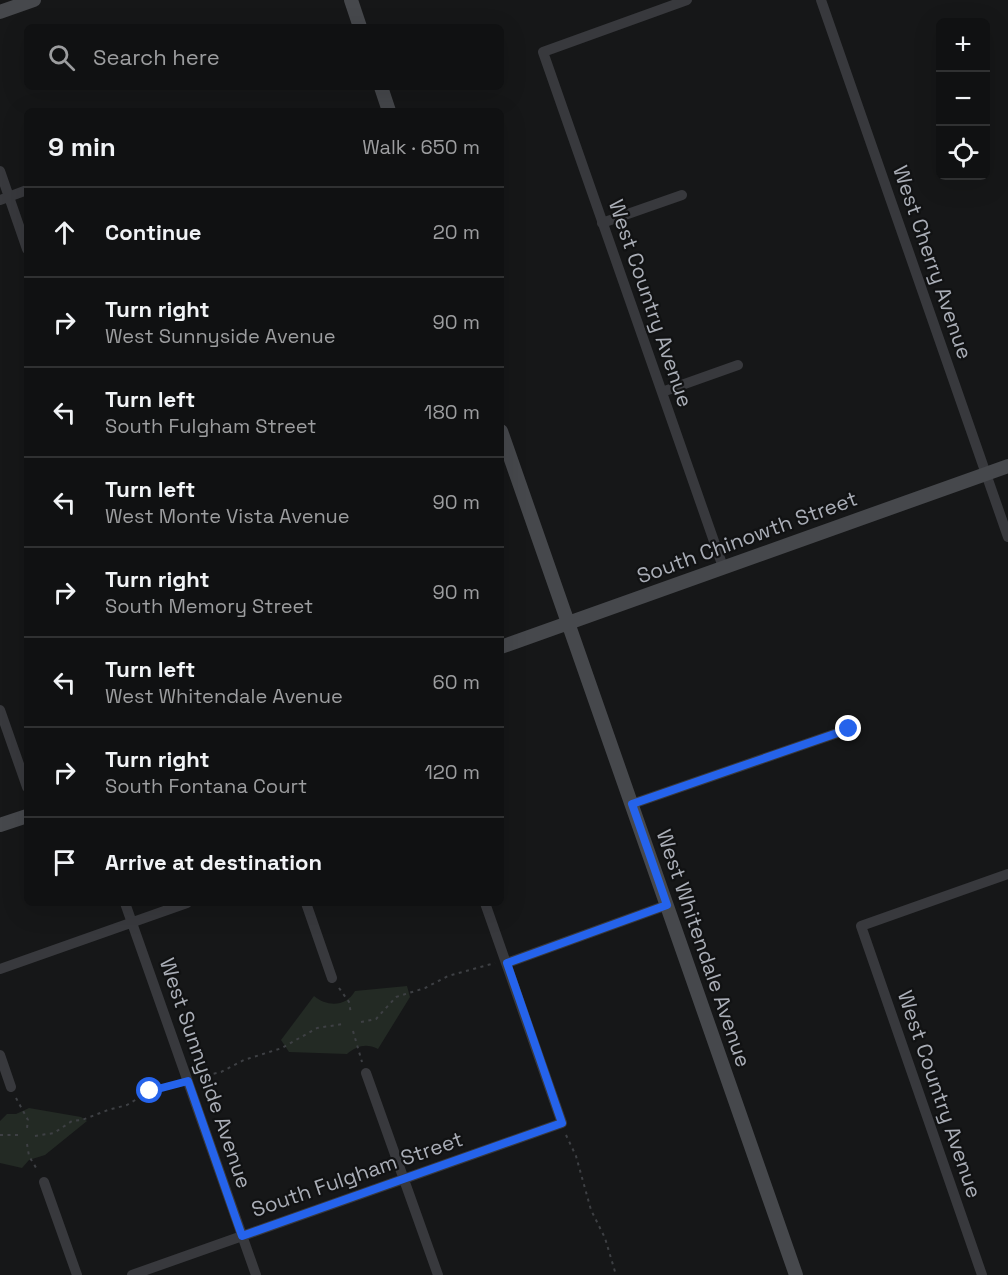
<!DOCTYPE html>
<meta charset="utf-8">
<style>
body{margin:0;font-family:"Space Grotesk",sans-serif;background:#1e1f20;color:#f1f3f6}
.controls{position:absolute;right:18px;top:18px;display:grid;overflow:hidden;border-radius:9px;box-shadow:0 6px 24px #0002}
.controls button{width:54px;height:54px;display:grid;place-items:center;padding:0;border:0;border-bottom:2px solid #303132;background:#101112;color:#f1f3f6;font:30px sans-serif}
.stop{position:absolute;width:18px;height:18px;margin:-14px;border:4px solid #2563eb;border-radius:50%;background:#fff}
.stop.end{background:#2563eb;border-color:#fff;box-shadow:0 2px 6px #0008}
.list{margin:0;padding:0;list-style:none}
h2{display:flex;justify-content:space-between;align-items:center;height:78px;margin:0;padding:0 24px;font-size:26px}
h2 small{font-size:20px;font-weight:400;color:#9c9d9f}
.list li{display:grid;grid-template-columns:39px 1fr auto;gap:18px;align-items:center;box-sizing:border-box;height:90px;padding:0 24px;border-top:2px solid #303132}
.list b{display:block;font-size:22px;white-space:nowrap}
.list p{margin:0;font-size:20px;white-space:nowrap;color:#9c9d9f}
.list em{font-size:20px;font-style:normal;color:#9c9d9f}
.icon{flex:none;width:33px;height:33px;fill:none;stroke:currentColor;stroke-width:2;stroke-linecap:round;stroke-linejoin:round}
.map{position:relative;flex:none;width:1008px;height:1275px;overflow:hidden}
.search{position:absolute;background:#101112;box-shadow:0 6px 24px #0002;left:24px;top:24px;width:480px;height:66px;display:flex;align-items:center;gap:15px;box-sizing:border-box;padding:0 21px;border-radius:9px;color:#9c9d9f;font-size:22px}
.panel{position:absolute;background:#101112;box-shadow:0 6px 24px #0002;left:24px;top:108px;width:480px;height:798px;border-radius:9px}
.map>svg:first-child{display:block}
.green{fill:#232a24}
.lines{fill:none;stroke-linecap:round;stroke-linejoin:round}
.path{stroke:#3e4044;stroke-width:2;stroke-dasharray:3 4.5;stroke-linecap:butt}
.street{stroke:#38393d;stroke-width:10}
.secondary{stroke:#46484c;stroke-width:14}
.route{stroke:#2563eb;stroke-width:8}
.labels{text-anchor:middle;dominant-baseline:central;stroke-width:4.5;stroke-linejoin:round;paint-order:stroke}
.street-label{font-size:21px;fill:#aaaeb7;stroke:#111213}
</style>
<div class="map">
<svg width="1008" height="1275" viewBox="0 0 1008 1275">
<rect width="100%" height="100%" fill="#161718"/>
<path class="green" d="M 407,986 L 410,997 L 378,1049 C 366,1043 357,1046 347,1054 L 289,1052 L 281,1040 L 314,996 C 327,1007 346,1007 355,991 Z
M 29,1108 L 81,1117 L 87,1121 L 45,1155 L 29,1160 L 22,1168 L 0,1163 L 0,1121 L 7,1114 L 16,1114 Z"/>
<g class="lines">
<path class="path" d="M 339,988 L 349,1002 L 351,1014
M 361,1022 L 376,1019 L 396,997 L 425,988 L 448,976 L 495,963
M 353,1031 L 362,1062
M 199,1077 L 221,1072 L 244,1060 L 282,1048 L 317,1028 L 343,1024
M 16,1098 L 28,1120 L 27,1128
M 0,1135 L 19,1135
M 566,1135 L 576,1156 L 591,1210 L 605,1238 L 616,1275
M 35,1136 L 54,1133 L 72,1121 L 82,1120 L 108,1110 L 127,1105 L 150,1091 L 177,1084
M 27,1144 L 29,1156 L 38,1171"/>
<path class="street" d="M 687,0 L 543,52 L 723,567
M 821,0 L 1008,537
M 0,171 L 27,249
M 0,200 L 27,190
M 602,223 L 682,195
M 662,392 L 738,365
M 0,710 L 27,787
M 632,804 L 849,729
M 125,903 L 256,1275
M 306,903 L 332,978
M 507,963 L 667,905
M 0,969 L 187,903
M 0,1055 L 11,1087
M 366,1073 L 438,1275
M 44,1182 L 77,1275
M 132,1275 L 562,1123 L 485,903
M 982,1275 L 861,926 L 1008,874"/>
<path class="secondary" d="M 351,0 L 360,27
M 0,12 L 34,0
M 381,87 L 389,111
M 501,431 L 796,1275
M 501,647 L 1008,466
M 0,825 L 27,816"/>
</g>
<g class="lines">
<path class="route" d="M 150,1091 L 188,1081 L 242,1236 L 562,1123 L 507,963 L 667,905 L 632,804 L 849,729"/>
</g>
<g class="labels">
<g class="street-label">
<text transform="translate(933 262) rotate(71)">West Cherry Avenue</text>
<text transform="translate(651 303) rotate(71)">West Country Avenue</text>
<text transform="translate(747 537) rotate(-20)">South Chinowth Street</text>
<text transform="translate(704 948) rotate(71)">West Whitendale Avenue</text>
<text transform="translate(206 1073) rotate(71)">West Sunnyside Avenue</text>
<text transform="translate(940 1094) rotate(71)">West Country Avenue</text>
<text transform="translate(357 1174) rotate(-19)">South Fulgham Street</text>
</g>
</g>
</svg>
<div class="controls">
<button>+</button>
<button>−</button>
<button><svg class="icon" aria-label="locate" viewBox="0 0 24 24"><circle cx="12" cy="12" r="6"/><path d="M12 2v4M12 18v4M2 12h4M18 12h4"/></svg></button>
</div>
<div class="stop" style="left:150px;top:1091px"></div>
<div class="stop end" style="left:849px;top:729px"></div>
<div class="search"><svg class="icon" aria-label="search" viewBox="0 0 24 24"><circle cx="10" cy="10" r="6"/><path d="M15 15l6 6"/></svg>Search here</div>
<section class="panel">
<h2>9 min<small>Walk · 650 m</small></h2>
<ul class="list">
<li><svg class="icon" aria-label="ahead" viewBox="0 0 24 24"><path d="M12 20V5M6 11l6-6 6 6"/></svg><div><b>Continue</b></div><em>20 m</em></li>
<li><svg class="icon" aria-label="right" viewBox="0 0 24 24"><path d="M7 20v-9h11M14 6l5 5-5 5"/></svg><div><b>Turn right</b><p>West Sunnyside Avenue</p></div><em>90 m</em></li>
<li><svg class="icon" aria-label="left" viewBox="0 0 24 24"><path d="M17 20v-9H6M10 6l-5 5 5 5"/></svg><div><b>Turn left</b><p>South Fulgham Street</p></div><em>180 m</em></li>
<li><svg class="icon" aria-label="left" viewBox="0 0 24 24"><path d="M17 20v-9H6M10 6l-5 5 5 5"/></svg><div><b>Turn left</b><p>West Monte Vista Avenue</p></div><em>90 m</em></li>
<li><svg class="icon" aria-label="right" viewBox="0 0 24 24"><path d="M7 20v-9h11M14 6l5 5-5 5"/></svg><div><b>Turn right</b><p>South Memory Street</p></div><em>90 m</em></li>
<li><svg class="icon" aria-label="left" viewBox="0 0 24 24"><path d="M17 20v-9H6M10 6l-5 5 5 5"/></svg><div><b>Turn left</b><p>West Whitendale Avenue</p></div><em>60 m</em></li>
<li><svg class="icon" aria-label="right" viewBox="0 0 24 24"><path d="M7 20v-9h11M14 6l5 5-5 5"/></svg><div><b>Turn right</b><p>South Fontana Court</p></div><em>120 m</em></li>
<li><svg class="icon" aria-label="arrive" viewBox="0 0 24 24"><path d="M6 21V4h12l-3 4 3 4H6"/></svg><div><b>Arrive at destination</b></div></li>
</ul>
</section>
</div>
